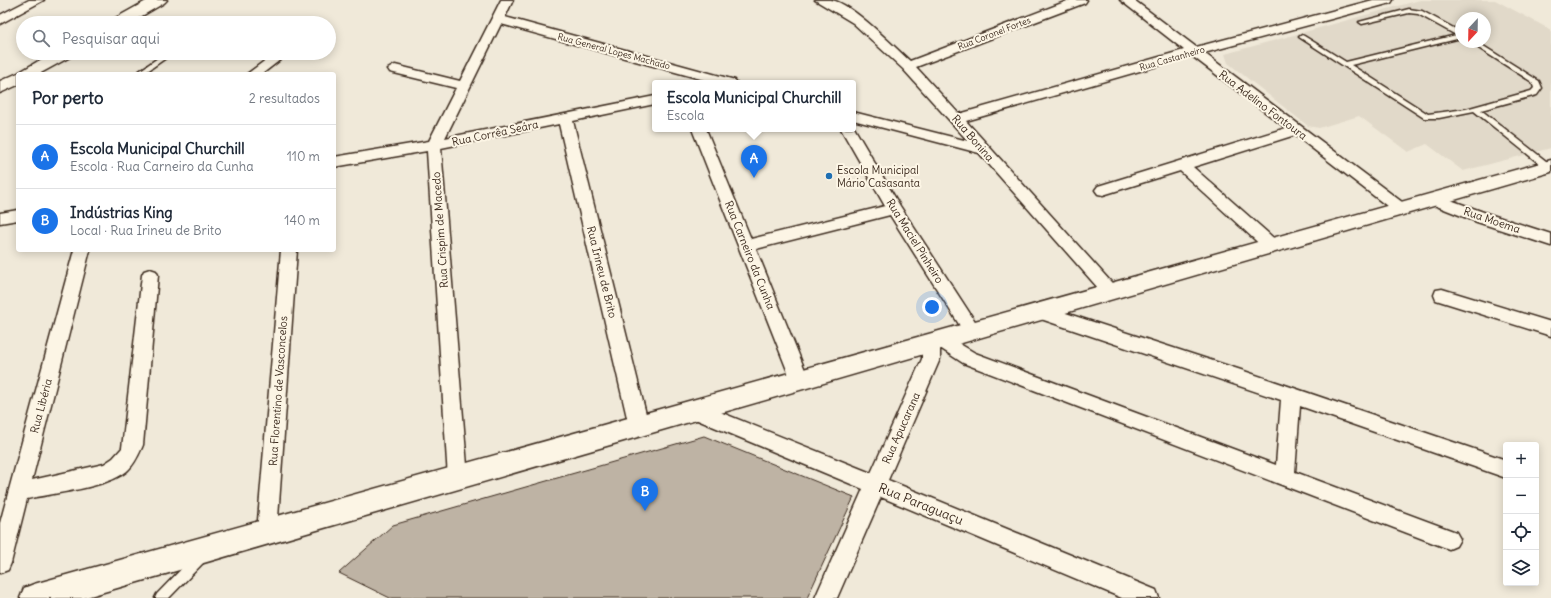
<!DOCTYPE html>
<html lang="pt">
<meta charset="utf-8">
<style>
body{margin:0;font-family:Delius,sans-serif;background:#f2f2f3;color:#1f2937}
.controls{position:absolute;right:12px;bottom:12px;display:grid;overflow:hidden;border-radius:4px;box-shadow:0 2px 10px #0003}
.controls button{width:36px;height:36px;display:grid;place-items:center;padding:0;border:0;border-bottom:1px solid #e0e1e3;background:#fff;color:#1f2937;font:20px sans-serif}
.compass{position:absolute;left:1455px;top:12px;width:36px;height:36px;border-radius:50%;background:#fff;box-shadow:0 2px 10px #0003;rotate:202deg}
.you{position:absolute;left:932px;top:307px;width:14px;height:14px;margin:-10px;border:3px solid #fff;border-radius:50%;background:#1a73e8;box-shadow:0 0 0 6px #1a73e833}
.badge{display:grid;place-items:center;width:26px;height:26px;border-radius:50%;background:#1a73e8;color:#fff;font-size:13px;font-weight:700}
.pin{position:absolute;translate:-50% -33px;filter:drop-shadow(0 1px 2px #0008)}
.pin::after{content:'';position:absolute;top:21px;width:14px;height:12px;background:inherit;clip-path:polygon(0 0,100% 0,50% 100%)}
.popup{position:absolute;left:652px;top:80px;width:204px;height:52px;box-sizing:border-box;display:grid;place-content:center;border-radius:4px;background:#fff;filter:drop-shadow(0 1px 3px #0005);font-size:13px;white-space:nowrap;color:#747a83}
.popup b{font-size:15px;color:#1f2937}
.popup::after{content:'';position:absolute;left:50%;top:100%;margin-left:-8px;border:8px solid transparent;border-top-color:#fff}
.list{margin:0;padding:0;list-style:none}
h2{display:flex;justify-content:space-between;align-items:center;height:52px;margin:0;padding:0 16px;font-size:17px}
h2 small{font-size:13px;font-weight:400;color:#747a83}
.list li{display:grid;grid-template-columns:26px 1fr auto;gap:12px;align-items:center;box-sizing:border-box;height:64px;padding:0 16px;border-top:1px solid #e0e1e3}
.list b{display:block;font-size:15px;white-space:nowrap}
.list p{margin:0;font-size:13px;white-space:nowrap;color:#747a83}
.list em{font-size:13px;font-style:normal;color:#747a83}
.icon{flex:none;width:22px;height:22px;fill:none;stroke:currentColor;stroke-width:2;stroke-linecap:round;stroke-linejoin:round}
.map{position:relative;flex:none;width:1551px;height:598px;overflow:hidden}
.search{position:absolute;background:#fff;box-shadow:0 2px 10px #0003;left:16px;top:16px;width:320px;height:44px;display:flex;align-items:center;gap:10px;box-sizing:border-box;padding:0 14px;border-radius:22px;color:#747a83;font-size:15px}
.panel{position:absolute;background:#fff;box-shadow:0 2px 10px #0003;left:16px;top:72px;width:320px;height:180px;border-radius:4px}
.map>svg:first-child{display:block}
.built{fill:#e1d9c9;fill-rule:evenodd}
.building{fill:#beb3a4;stroke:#3b2a1e}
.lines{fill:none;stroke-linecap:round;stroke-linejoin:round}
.lane-casing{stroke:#3b2a1e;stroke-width:3}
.street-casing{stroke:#3b2a1e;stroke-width:3}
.secondary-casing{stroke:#3b2a1e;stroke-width:3}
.primary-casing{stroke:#3b2a1e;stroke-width:3}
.lane{fill:#fcf5e5;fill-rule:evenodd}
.street{fill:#fcf5e5;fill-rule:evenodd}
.secondary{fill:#fcf5e5;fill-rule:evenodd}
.primary{fill:#fcf5e5;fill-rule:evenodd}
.poi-dot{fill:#1f6fb2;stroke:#fcf5e5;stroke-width:1.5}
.labels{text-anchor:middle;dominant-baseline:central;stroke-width:4;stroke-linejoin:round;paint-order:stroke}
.far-street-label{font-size:9px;fill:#3b2a1e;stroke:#fcf5e5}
.street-label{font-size:11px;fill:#3b2a1e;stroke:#fcf5e5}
.poi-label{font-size:11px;fill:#3b2a1e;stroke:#fcf5e5;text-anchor:start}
.near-street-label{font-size:13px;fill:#3b2a1e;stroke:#fcf5e5}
</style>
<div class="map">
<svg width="1551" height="598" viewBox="0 0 1551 598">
<rect width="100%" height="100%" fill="#f0e9d9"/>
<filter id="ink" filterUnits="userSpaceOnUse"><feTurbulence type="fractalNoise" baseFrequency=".025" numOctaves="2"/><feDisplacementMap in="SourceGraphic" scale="8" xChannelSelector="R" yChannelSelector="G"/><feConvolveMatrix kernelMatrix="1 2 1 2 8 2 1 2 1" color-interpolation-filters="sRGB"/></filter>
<g filter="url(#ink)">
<path class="built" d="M 1420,0 L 1495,0 L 1551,30 L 1551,148 L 1463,171 L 1427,144 L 1408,152 L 1359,116 L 1319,128 L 1308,126 L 1228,63 L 1225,54 ZM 1461,18 L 1485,18 L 1485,42 L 1461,42 Z"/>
<path class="building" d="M 704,436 L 854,497 L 807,598 L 390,598 L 339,573 L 393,525 Z"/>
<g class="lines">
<g class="lane-casing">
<path id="lane" d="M 1409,9 L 1422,11 L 1461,32 L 1461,38 L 1351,65 L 1428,114 L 1466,109 L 1531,91 L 1534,88 L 1532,82 L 1469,42 L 1477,42 L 1539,81 L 1542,88 L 1537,95 L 1481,110 L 1551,165 L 1551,169 L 1546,169 L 1474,111 L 1439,118 L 1424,118 L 1299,37 L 1302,35 L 1304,36 L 1346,62 L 1456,35 L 1418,14 L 1409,13 L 1362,24 L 1359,22 Z
M 165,53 L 173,53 L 143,74 L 135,74 Z
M 199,554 L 203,555 L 205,559 L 203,563 L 169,598 L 155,598 L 157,594 L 195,555 Z"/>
</g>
<g class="street-casing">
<path id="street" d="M 29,0 L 44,0 L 0,24 L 0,15 Z
M 501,0 L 513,0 L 505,17 L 735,80 L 737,83 L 715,83 L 501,24 L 445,138 L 655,96 L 655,104 L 573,121 L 649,426 L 646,432 L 639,434 L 632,432 L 629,426 L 559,124 L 441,148 L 468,478 L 465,484 L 458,487 L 451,484 L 448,478 L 427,151 L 334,167 L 334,157 L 429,141 L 456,88 L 390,72 L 388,69 L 395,65 L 460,81 Z
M 815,0 C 820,0 826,0 831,0 C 852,3 893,46 910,61 L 1070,0 L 1087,0 L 1085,3 L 916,67 L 959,114 L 1184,50 L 1120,0 L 1134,0 L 1196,47 L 1373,0 L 1393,0 L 1391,3 L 1204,53 L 1406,205 L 1409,209 L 1406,213 L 1401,214 L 1396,213 L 1295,135 L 1193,167 L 1278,242 L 1280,246 L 1278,250 L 1272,252 L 1266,250 L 1180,171 L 1103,195 L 1098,194 L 1095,190 L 1098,186 L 1286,128 L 1192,56 L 966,121 L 1120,292 L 1118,297 L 1112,298 L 1106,297 L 979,153 L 853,120 L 853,112 L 968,141 L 903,69 L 853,23 Z
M 275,53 L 289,53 L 262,74 L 247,74 Z
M 853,126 L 900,206 L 982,332 L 979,337 L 973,339 L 967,337 L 890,215 L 756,249 L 809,380 L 806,385 L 800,388 L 794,385 L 791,380 L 692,129 L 706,129 L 751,239 L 885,206 L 841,129 L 853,129 Z
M 1434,194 L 1489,214 L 1551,234 L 1551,246 L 1477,222 L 1429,203 L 1426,199 L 1429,195 Z
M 18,210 L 18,220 L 0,223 L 0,213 Z
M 74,250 L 90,250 L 32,480 L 104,464 L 113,458 L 122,448 L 142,275 L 144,271 L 150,269 L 156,271 L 158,275 L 143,445 C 139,454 135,464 127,471 C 107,488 53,493 27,499 L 11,563 L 8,570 L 0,573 L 0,523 Z
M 281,250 L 297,250 L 277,532 L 274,539 L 267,542 L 260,539 L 257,532 Z
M 1442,289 L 1551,322 L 1551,336 L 1436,300 L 1434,295 L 1436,290 Z
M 1041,305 L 1244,371 L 1506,460 L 1506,478 L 1300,406 L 1295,472 L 1456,532 L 1460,539 L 1456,546 L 1449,549 L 963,363 L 940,348 L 940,359 L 888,480 L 1156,590 L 1159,598 L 1122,598 L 881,497 L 837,598 L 815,598 L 863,489 L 688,416 L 686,410 L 688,404 L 695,402 L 871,473 L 922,359 L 922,344 L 925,339 L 931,337 L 936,338 L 937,336 L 943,334 L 975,353 L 1276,465 L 1281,400 L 1035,317 L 1032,312 L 1035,307 Z"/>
</g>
<g class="secondary-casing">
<path id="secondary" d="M 148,0 L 167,0 L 164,3 L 130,23 L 110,23 L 112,20 Z
M 52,53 L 72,53 L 70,57 L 39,74 L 18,74 L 18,85 L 0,93 L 0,81 L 18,73 Z"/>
</g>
<g class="primary-casing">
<path id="primary" d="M 1551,160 L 1551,172 L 83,598 L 20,598 L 24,588 L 34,584 Z"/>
</g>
<use href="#lane" class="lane"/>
<use href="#street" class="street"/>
<use href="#secondary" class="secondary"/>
<use href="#primary" class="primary"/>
</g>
</g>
<circle class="poi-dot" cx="829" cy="176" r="4"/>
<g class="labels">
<g class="far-street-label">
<text transform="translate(994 33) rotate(-21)">Rua Coronel Fortes</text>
<text transform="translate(614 51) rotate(15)">Rua General Lopes Machado</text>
<text transform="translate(1172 58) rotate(-16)">Rua Castanheiro</text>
</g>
<g class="street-label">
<text transform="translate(1263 105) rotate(37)">Rua Adelino Fontoura</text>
<text transform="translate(495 133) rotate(-12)">Rua Corrêa Seára</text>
<text transform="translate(973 138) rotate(49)">Rua Bonina</text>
<text transform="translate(1492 220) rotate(19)">Rua Moema</text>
<text transform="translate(440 230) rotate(-94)">Rua Crispim de Macedo</text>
<text transform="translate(915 241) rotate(58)">Rua Maciel Pinheiro</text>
<text transform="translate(750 255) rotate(68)">Rua Carneiro da Cunha</text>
<text transform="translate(602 272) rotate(76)">Rua Irineu de Brito</text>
<text transform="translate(278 391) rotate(-86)">Rua Florentino de Vasconcelos</text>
<text transform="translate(41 406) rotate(-75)">Rua Libéria</text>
<text transform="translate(901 428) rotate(-66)">Rua Apucarana</text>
</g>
<g class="poi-label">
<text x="837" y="170">Escola Municipal<tspan x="837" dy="13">Mário Casasanta</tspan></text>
</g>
<g class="near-street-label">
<text transform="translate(921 504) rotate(22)">Rua Paraguaçu</text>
</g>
</g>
</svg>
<div class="controls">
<button>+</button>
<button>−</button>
<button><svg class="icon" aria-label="locate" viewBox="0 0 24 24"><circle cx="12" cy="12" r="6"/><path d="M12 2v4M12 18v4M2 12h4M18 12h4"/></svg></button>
<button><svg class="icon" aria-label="layers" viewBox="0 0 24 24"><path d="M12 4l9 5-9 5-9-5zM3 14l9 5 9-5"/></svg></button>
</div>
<svg class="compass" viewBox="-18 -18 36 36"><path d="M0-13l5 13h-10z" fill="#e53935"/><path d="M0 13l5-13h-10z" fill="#747a83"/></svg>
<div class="you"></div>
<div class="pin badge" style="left:754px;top:178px">A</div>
<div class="popup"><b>Escola Municipal Churchill</b>Escola</div>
<div class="pin badge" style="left:645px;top:511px">B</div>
<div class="search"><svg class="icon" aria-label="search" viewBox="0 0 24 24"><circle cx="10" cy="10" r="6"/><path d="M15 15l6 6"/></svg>Pesquisar aqui</div>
<section class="panel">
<h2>Por perto<small>2 resultados</small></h2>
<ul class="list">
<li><span class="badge">A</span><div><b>Escola Municipal Churchill</b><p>Escola · Rua Carneiro da Cunha</p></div><em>110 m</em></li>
<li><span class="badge">B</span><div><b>Indústrias King</b><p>Local · Rua Irineu de Brito</p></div><em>140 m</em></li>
</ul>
</section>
</div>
